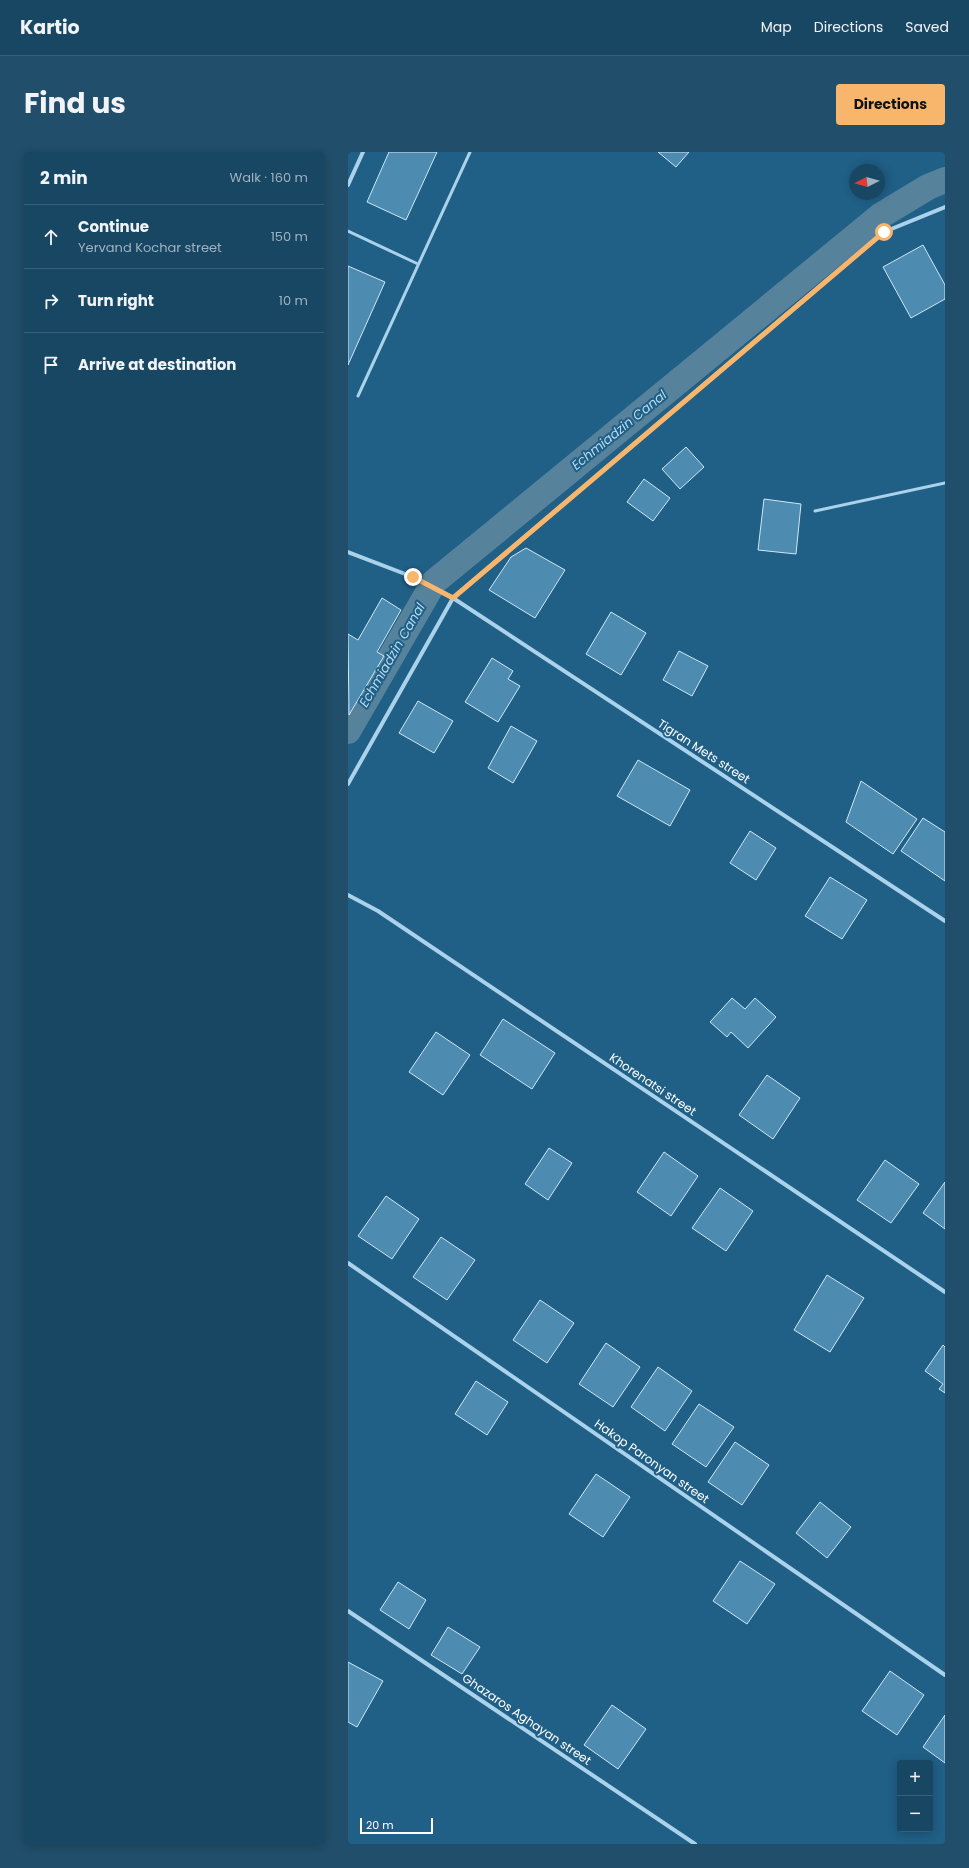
<!DOCTYPE html>
<meta charset="utf-8">
<style>
body{margin:0;font-family:Poppins,sans-serif;background:#214e6a;color:#f1f3f6}
.controls{position:absolute;right:12px;bottom:12px;display:grid;overflow:hidden;border-radius:4px;box-shadow:0 2px 10px #0003}
.controls button{width:36px;height:36px;display:grid;place-items:center;padding:0;border:0;border-bottom:1px solid #365f78;background:#184764;color:#f1f3f6;font:20px sans-serif}
.compass{position:absolute;left:501px;top:12px;width:36px;height:36px;border-radius:50%;background:#184764;box-shadow:0 2px 10px #0003;rotate:264deg}
.scale{position:absolute;left:12px;bottom:10px;width:73px;box-sizing:border-box;padding-left:4px;border:2px solid #fff;border-top:0;font-size:11px;line-height:14px;white-space:nowrap;color:#fff;-webkit-text-stroke:3px #205f86;paint-order:stroke}
.stop{position:absolute;width:12px;height:12px;margin:-9px;border:3px solid #f7b66b;border-radius:50%;background:#fff}
.stop.end{background:#f7b66b;border-color:#fff;box-shadow:0 1px 4px #0008}
.list{margin:0;padding:0;list-style:none}
h2{display:flex;justify-content:space-between;align-items:center;height:52px;margin:0;padding:0 16px;font-size:17px}
h2 small{font-size:13px;font-weight:400;color:#9fb2bf}
.list li{display:grid;grid-template-columns:26px 1fr auto;gap:12px;align-items:center;box-sizing:border-box;height:64px;padding:0 16px;border-top:1px solid #365f78}
.list b{display:block;font-size:15px;white-space:nowrap}
.list p{margin:0;font-size:13px;white-space:nowrap;color:#9fb2bf}
.list em{font-size:13px;font-style:normal;color:#9fb2bf}
.icon{flex:none;width:22px;height:22px;fill:none;stroke:currentColor;stroke-width:2;stroke-linecap:round;stroke-linejoin:round}
.map{position:relative;flex:none;width:597px;height:1692px;overflow:hidden;border-radius:4px}
header{display:flex;align-items:center;gap:24px;box-sizing:border-box;height:56px;padding:0 20px;background:#184764;border-bottom:1px solid #365f78}
header strong{font-size:19px}
nav{display:flex;gap:22px;margin-inline-start:auto;font-size:14px}
.intro{display:flex;align-items:center;justify-content:space-between;box-sizing:border-box;height:96px;padding:0 24px}
h1{margin:0;font-size:28px}
.button{padding:10px 18px;border-radius:4px;background:#f7b66b;color:#111;font-size:14px;font-weight:700}
main{display:flex;gap:24px;padding:0 24px}
aside{flex:1;background:#184764;border-radius:4px;box-shadow:0 2px 10px #0003}
.map>svg:first-child{display:block}
.lines{fill:none;stroke-linecap:round;stroke-linejoin:round}
.canal{stroke:#56829c;stroke-width:26}
.building{fill:#4d8bb0;stroke:#cee8f7}
.lane{stroke:#aad2ea;stroke-width:3}
.street{stroke:#aad2ea;stroke-width:4}
.route{stroke:#f7b66b;stroke-width:5}
.labels{text-anchor:middle;dominant-baseline:central;stroke-width:4;stroke-linejoin:round;paint-order:stroke}
.street-label{font-size:12px;fill:#fff;stroke:#205f86}
.water-label{font-size:13px;font-style:italic;fill:#b6dbf1;stroke:#205f86}
</style>
<header>
<strong>Kartio</strong>
<nav><a>Map</a><a>Directions</a><a>Saved</a></nav>
</header>
<div class="intro"><h1>Find us</h1><a class="button">Directions</a></div>
<main>
<aside>
<h2>2 min<small>Walk · 160 m</small></h2>
<ul class="list">
<li><svg class="icon" aria-label="ahead" viewBox="0 0 24 24"><path d="M12 20V5M6 11l6-6 6 6"/></svg><div><b>Continue</b><p>Yervand Kochar street</p></div><em>150 m</em></li>
<li><svg class="icon" aria-label="right" viewBox="0 0 24 24"><path d="M7 20v-9h11M14 6l5 5-5 5"/></svg><div><b>Turn right</b></div><em>10 m</em></li>
<li><svg class="icon" aria-label="arrive" viewBox="0 0 24 24"><path d="M6 21V4h12l-3 4 3 4H6"/></svg><div><b>Arrive at destination</b></div></li>
</ul>
</aside>
<div class="map">
<svg width="597" height="1692" viewBox="0 0 597 1692">
<rect width="100%" height="100%" fill="#205f86"/>
<g class="lines">
<path class="canal" d="M 0,579 L 86,430 L 532,64 L 580,35 L 597,28"/>
</g>
<path class="building" d="M 41,0 L 89,0 L 58,68 L 19,50 Z
M 310,0 L 341,0 L 328,15 Z
M 575,93 L 597,133 L 597,147 L 563,166 L 535,115 Z
M 0,114 L 37,130 L 0,213 Z
M 338,295 L 356,315 L 332,337 L 314,317 Z
M 296,327 L 322,346 L 305,369 L 279,350 Z
M 416,347 L 453,352 L 448,402 L 410,398 Z
M 178,396 L 217,418 L 187,466 L 141,438 L 163,405 Z
M 34,446 L 53,458 L 29,500 L 36,504 L 1,563 L 0,482 L 10,488 Z
M 263,460 L 298,481 L 273,523 L 238,502 Z
M 331,499 L 360,514 L 344,544 L 315,528 Z
M 144,506 L 165,519 L 160,527 L 172,534 L 150,570 L 117,550 Z
M 70,549 L 105,569 L 86,601 L 51,581 Z
M 163,574 L 189,589 L 165,631 L 140,616 Z
M 290,608 L 342,638 L 322,674 L 269,644 Z
M 513,629 L 569,667 L 545,702 L 498,670 Z
M 575,666 L 597,680 L 597,729 L 553,699 Z
M 402,679 L 428,696 L 408,728 L 382,711 Z
M 482,725 L 519,748 L 494,787 L 457,764 Z
M 384,846 L 397,857 L 407,846 L 428,865 L 400,896 L 383,880 L 379,885 L 362,870 Z
M 155,867 L 207,901 L 184,937 L 132,903 Z
M 88,880 L 122,903 L 95,943 L 61,920 Z
M 419,923 L 452,946 L 425,987 L 391,963 Z
M 201,996 L 224,1011 L 200,1048 L 177,1032 Z
M 316,1000 L 350,1024 L 323,1064 L 289,1040 Z
M 537,1008 L 571,1032 L 543,1071 L 509,1048 Z
M 597,1030 L 597,1077 L 575,1061 Z
M 372,1036 L 405,1059 L 378,1099 L 344,1076 Z
M 38,1044 L 71,1067 L 44,1107 L 10,1084 Z
M 93,1085 L 127,1108 L 99,1148 L 65,1125 Z
M 479,1123 L 516,1146 L 482,1200 L 446,1178 Z
M 192,1148 L 226,1171 L 199,1211 L 165,1188 Z
M 258,1191 L 292,1215 L 265,1255 L 231,1232 Z
M 595,1193 L 597,1195 L 597,1241 L 591,1237 L 595,1232 L 577,1219 Z
M 310,1215 L 344,1239 L 317,1279 L 283,1255 Z
M 128,1229 L 160,1250 L 139,1283 L 107,1262 Z
M 351,1252 L 386,1275 L 358,1315 L 324,1292 Z
M 387,1290 L 421,1313 L 394,1353 L 360,1330 Z
M 248,1322 L 282,1345 L 255,1385 L 221,1362 Z
M 472,1350 L 503,1375 L 479,1406 L 448,1381 Z
M 392,1409 L 427,1432 L 399,1472 L 365,1449 Z
M 50,1430 L 78,1448 L 61,1477 L 32,1458 Z
M 100,1475 L 132,1495 L 114,1522 L 83,1503 Z
M 0,1510 L 35,1529 L 9,1575 L 0,1570 Z
M 542,1519 L 576,1543 L 549,1583 L 514,1559 Z
M 264,1553 L 298,1577 L 270,1617 L 236,1593 Z
M 597,1563 L 597,1611 L 575,1595 Z"/>
<g class="lines">
<path class="lane" d="M 0,79 L 70,112
M 10,244 L 122,0
M 467,359 L 597,331"/>
<path class="street" d="M 0,33 L 15,0
M 0,400 L 65,425 L 105,446 L 597,769
M 0,632 L 105,446 L 536,80 L 597,55
M 0,743 L 30,759 L 597,1140
M 0,1111 L 597,1523
M 0,1459 L 347,1692"/>
</g>
<g class="lines">
<path class="route" d="M 65,425 L 105,446 L 536,80"/>
</g>
<g class="labels">
<g class="street-label">
<text transform="translate(356 599) rotate(33)">Tigran Mets street</text>
<text transform="translate(305 932) rotate(34)">Khorenatsi street</text>
<text transform="translate(304 1309) rotate(35)">Hakop Paronyan street</text>
<text transform="translate(179 1567) rotate(34)">Ghazaros Aghayan street</text>
</g>
<g class="water-label">
<text transform="translate(271 278) rotate(-39)">Echmiadzin Canal</text>
<text transform="translate(44 503) rotate(-60)">Echmiadzin Canal</text>
</g>
</g>
</svg>
<div class="controls">
<button>+</button>
<button>−</button>
</div>
<svg class="compass" viewBox="-18 -18 36 36"><path d="M0-13l5 13h-10z" fill="#e53935"/><path d="M0 13l5-13h-10z" fill="#9fb2bf"/></svg>
<div class="scale">20 m</div>
<div class="stop" style="left:536px;top:80px"></div>
<div class="stop end" style="left:65px;top:425px"></div>
</div>
</main>
